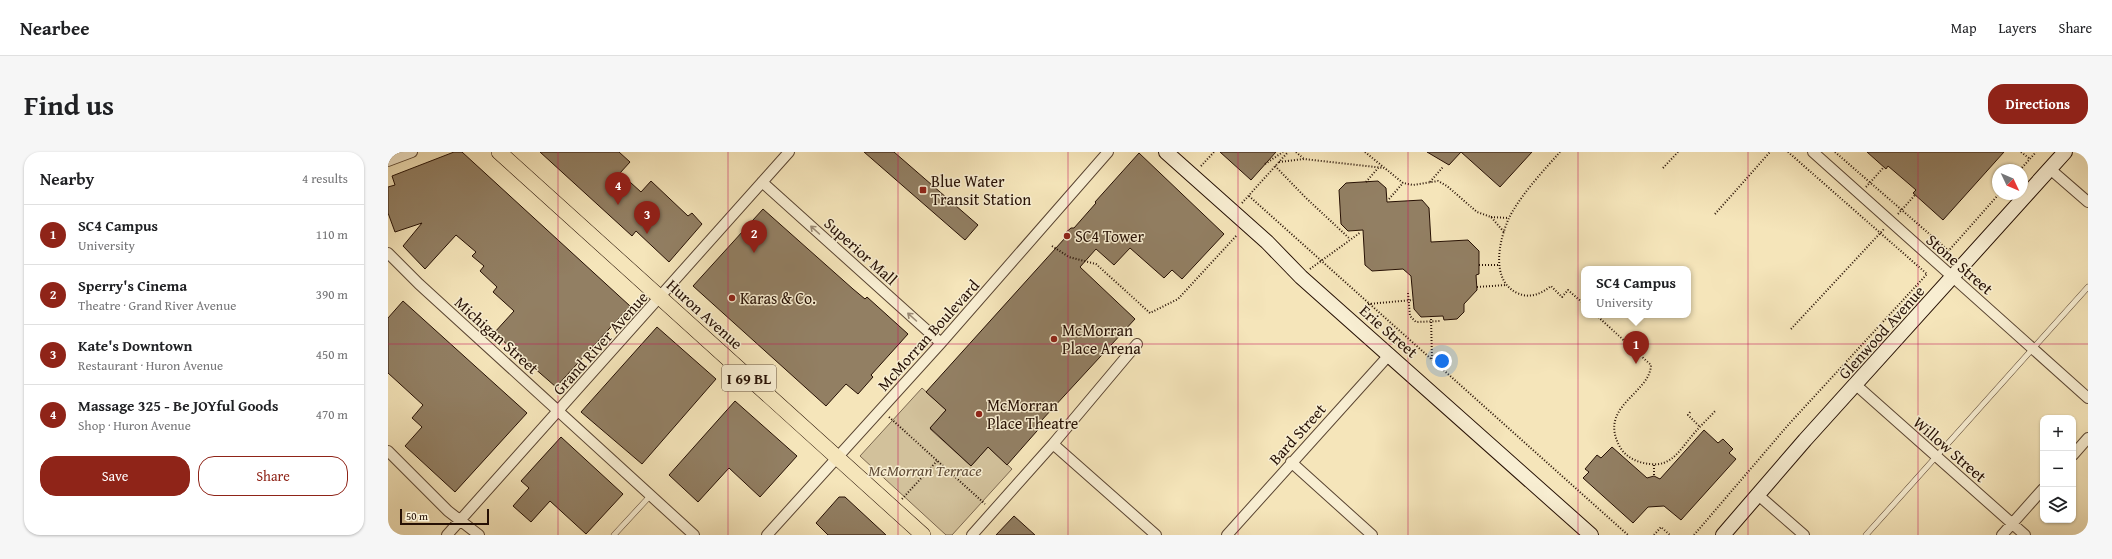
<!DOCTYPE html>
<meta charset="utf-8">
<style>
body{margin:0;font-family:"Gentium Book Plus",serif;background:#f6f6f6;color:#202124}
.controls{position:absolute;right:12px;bottom:12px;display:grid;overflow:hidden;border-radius:8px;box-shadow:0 1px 3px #0004}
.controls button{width:36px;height:36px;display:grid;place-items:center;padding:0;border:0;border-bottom:1px solid #e0e0e0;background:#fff;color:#202124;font:20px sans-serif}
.compass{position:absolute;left:1604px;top:12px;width:36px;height:36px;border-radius:50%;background:#fff;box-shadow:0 1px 3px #0004;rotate:134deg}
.scale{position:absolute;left:12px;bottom:10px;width:89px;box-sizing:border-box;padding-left:4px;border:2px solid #261004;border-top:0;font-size:11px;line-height:14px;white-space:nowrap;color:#261004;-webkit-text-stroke:3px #f8eed2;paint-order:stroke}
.you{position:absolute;left:1054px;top:209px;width:14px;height:14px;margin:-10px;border:3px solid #fff;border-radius:50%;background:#1a73e8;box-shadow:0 0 0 6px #1a73e833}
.badge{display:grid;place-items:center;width:26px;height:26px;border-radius:50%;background:#8f2418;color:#fff;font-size:13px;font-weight:700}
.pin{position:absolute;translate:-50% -33px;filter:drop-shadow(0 1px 2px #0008)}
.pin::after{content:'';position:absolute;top:21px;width:14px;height:12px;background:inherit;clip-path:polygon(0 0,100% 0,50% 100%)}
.popup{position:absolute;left:1193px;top:114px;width:110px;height:52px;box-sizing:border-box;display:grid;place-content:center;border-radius:8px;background:#fff;filter:drop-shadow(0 1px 3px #0005);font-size:13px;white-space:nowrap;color:#757577}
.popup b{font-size:15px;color:#202124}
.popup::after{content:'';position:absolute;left:50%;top:100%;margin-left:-8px;border:8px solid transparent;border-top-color:#fff}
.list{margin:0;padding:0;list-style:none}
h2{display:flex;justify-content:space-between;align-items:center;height:52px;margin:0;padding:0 16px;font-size:17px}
h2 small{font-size:13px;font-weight:400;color:#757577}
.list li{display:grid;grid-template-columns:26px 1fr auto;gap:12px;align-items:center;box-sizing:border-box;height:60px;padding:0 16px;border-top:1px solid #e0e0e0}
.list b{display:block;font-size:15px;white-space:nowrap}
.list p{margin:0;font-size:13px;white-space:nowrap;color:#757577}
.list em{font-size:13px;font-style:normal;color:#757577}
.actions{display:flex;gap:8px;padding:12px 16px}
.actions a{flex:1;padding:9px 0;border:1px solid #8f2418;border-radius:16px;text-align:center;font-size:14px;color:#8f2418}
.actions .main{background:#8f2418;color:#fff}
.icon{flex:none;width:22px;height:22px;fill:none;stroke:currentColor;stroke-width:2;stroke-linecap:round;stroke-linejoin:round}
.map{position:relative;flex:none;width:1700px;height:383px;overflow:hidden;border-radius:16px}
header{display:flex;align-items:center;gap:24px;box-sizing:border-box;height:56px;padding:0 20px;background:#fff;border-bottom:1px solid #e0e0e0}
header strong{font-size:19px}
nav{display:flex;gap:22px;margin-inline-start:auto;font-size:14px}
.intro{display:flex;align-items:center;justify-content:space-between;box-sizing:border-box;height:96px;padding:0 24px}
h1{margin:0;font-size:28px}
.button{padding:10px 18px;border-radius:16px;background:#8f2418;color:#fff;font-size:14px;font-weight:700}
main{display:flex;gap:24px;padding:0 24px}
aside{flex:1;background:#fff;border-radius:16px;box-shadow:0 1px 3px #0004}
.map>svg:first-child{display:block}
.green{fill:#d2c19b;stroke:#7c6850}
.building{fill:#927f63;stroke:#261004}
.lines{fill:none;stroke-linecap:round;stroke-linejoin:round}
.lane-casing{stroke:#5a4532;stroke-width:6}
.street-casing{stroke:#5a4532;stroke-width:12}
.secondary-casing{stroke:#261004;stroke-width:16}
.primary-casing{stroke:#261004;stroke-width:16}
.path{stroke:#261004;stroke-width:2;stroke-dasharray:1 2;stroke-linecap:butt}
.lane{stroke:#f8eed2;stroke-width:5}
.street{stroke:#f8eed2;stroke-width:10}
.secondary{stroke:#f8eed2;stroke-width:14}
.primary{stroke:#f5e5ba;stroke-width:15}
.oneway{stroke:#9a8a75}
.grid{fill:none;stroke:#c2185b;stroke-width:1;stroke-opacity:0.55}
.poi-dot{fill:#8f2418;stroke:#f8eed2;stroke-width:1.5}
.labels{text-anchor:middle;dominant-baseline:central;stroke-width:3;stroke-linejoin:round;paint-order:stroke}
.shield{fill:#f8eed2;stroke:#655342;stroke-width:1}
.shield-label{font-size:15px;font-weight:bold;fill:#261004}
.poi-label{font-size:16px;fill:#261004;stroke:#f8eed2;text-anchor:start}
.street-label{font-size:16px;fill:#261004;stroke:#f8eed2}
.park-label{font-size:16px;font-style:italic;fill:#624e39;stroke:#f8eed2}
</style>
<header>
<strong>Nearbee</strong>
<nav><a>Map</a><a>Layers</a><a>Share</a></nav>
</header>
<div class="intro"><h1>Find us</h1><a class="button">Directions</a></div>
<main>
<aside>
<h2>Nearby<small>4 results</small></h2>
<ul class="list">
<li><span class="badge">1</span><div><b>SC4 Campus</b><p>University</p></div><em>110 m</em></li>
<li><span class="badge">2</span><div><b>Sperry's Cinema</b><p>Theatre · Grand River Avenue</p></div><em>390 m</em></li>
<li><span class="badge">3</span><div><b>Kate's Downtown</b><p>Restaurant · Huron Avenue</p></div><em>450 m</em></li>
<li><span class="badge">4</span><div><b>Massage 325 - Be JOYful Goods</b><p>Shop · Huron Avenue</p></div><em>470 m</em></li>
</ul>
<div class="actions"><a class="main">Save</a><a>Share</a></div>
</aside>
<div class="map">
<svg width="1700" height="383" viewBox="0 0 1700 383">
<rect width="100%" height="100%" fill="#f5e5ba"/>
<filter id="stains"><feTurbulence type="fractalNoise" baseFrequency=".005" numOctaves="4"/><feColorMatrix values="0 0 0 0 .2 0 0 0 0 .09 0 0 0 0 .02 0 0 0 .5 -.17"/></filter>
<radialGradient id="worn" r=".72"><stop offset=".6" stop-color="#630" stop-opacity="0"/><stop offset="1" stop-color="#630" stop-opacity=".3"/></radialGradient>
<path class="green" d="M 534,236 L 558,258 L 542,277 L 583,314 L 600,295 L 624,317 L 564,383 L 558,383 L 472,304 Z"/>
<path class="building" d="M 66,0 L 74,0 L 242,154 L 168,235 L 106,181 L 126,159 L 105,140 L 109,135 L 92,119 L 96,114 L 84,104 L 88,100 L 68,83 L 37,117 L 15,94 L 34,71 L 7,80 L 0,61 L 0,35 L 7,33 L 4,24 Z
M 152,0 L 231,0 L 242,10 L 232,21 L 253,40 L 263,29 L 300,64 L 304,61 L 314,72 L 281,110 L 248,79 L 244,84 Z
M 476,0 L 506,0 L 590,73 L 577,88 Z
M 832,0 L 888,0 L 863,28 Z
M 1039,0 L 1144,0 L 1112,35 L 1073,0 L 1061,13 Z
M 1479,0 L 1616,0 L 1555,68 L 1525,41 L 1528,38 L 1500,14 L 1498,17 Z
M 751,1 L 836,82 L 794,127 L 784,118 L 776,126 L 742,96 L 726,113 L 708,97 L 692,115 L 747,167 L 653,269 L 656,271 L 619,313 L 600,295 L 583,314 L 542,276 L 558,258 L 538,240 L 677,86 L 676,82 L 683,76 L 686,76 L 708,51 L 707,50 Z
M 990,29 L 998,36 L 999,50 L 1034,48 L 1041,56 L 1043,90 L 1080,88 L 1091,99 L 1091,122 L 1088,123 L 1089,138 L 1076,152 L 1076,160 L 1069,167 L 1056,168 L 1055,164 L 1033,165 L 1026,157 L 1023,124 L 1015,117 L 984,119 L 977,113 L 975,78 L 960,79 L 953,72 L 951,38 L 958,31 Z
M 375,57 L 465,137 L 477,147 L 479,145 L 520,182 L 483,223 L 485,225 L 470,242 L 458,232 L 438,254 L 305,134 Z
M 15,149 L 139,261 L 67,340 L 17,294 L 34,275 L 24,266 L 35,253 L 0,221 L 0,166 Z
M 269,175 L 328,227 L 254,312 L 193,260 Z
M 347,249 L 409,304 L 372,345 L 341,316 L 310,350 L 281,323 Z
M 1316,278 L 1330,291 L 1335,287 L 1345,297 L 1341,301 L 1348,307 L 1293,368 L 1276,354 L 1260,355 L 1245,371 L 1195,326 L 1201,320 L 1197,317 L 1209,303 L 1213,306 L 1224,295 L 1259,326 L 1266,324 L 1272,327 Z
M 173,285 L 235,342 L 198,382 L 162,349 L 143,370 L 125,354 L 141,336 L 133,329 Z
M 451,345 L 457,345 L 498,383 L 440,383 L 428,371 Z
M 626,364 L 647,383 L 608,383 Z"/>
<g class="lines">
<g class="lane-casing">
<path id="lane" d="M 226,383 L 262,344
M 1478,383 L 1700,135"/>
</g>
<g class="street-casing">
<path id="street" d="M 1425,0 L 1700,246
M 0,9 L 24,0
M 1662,17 L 1700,50
M 374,30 L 553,191
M 0,101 L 31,132 L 306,383
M 1468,233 L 1637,383
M 665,292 L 768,383
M 0,299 L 60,359 L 91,383
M 1685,303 L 1700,286
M 903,310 L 984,383
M 1369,342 L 1416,383
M 59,383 L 401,0
M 379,383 L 553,191 L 720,0
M 584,383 L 665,292 L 749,192
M 839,383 L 1002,202
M 1614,383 L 1655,337"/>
</g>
<g class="secondary-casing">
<path id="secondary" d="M 778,0 L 879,90 L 913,125 L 1203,383
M 1335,383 L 1417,288 L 1677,0"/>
</g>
<g class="primary-casing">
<path id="primary" d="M 111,0 L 535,383"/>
</g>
<path class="path" d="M 908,0 L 916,7
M 977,0 L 1015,31 L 1025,33 L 1050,29 L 1059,34 L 1089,60 L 1103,65 L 1116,80
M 1172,0 C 1155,19 1132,44 1121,66 C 1111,88 1102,128 1129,141 C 1142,147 1153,142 1163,134 L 1174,145 L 1180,138 L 1196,152
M 1447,0 L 1561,99
M 1633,0 L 1642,7
M 891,10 L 916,7 L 996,16
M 877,12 L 895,0
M 813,14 L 826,0
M 887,14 L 918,46 L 962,87
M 1275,16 L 1290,0
M 1632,18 L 1648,0
M 978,30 L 991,15
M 1042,30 L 1055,15
M 1478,35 L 1496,15
M 861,44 L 1240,383
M 1001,47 L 1015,31
M 854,51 L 900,0
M 1327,62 L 1382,0
M 1510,62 L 1527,43
M 1103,65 L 1121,66
M 664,94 L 681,105 L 708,112 L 762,161 L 790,147 L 849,83
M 1556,104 L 1611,42
M 1091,113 L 1111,113
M 922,117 L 973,80
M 1089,135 L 1118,133
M 1020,141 L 1022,164 L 1028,170 L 1053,169
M 980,152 L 1025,148
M 1208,163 L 1263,213 C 1262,242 1209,254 1232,295 C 1238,306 1251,311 1262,312 C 1283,315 1292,298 1303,285 C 1311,275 1320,267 1328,258
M 1043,164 L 1044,209
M 1403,177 L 1496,77
M 1302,260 L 1300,263 L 1312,275
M 501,265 L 597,352
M 1266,313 L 1266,324
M 514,347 L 549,309
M 1266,383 L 1273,375 L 1282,383
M 1306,383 L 1401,272 L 1539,122 L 1400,0"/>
<use href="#lane" class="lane"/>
<use href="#street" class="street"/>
<use href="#secondary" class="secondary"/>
<use href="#primary" class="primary"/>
</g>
<defs><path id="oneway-shaft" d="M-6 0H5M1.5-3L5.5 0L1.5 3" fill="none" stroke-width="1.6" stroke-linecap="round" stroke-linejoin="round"/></defs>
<g class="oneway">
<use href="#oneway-shaft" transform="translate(427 78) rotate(-138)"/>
<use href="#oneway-shaft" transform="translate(524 165) rotate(-138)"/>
</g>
<path class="grid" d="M 170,0 L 170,383M 340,0 L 340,383M 510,0 L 510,383M 680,0 L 680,383M 850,0 L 850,383M 1020,0 L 1020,383M 1190,0 L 1190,383M 1360,0 L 1360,383M 1530,0 L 1530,383M 0,192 L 1700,192"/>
<g class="poi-dot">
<rect x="531" y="34" width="8" height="8" rx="2"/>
<circle cx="679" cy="84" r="4"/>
<circle cx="344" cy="146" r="4"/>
<circle cx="666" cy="187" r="4"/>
<circle cx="591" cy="262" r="4"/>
</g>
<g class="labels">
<rect class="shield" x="334" y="213" width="54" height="26" rx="3"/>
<g class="shield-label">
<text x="361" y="226">I 69 BL</text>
</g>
<g class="poi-label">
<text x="543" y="29">Blue Water<tspan x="543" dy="18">Transit Station</tspan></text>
<text x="687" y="84">SC4 Tower</text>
<text x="352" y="146">Karas &amp; Co.</text>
<text x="674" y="178">McMorran<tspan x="674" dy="18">Place Arena</tspan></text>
<text x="599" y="253">McMorran<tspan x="599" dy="18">Place Theatre</tspan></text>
</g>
<g class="street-label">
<text transform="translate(473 99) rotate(42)">Superior Mall</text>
<text transform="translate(1572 112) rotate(41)">Stone Street</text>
<text transform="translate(317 162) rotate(42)">Huron Avenue</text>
<text transform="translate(1001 179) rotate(41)">Erie Street</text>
<text transform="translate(1493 180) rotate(-48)">Glenwood Avenue</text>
<text transform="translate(109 183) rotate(42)">Michigan Street</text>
<text transform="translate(540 183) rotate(-48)">McMorran Boulevard</text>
<text transform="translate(212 191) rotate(-48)">Grand River Avenue</text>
<text transform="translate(909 282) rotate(-48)">Bard Street</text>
<text transform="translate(1562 297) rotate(41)">Willow Street</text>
</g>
<g class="park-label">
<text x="537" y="318">McMorran Terrace</text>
</g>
</g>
<rect width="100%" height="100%" filter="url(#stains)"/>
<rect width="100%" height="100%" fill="url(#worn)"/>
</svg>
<div class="controls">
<button>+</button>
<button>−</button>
<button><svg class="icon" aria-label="layers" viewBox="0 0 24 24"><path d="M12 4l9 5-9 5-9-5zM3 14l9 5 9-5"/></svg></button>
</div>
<svg class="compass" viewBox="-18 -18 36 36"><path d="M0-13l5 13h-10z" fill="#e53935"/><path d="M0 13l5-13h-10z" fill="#757577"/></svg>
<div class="scale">50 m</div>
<div class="you"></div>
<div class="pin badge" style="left:1248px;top:212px">1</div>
<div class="popup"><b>SC4 Campus</b>University</div>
<div class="pin badge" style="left:366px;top:101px">2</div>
<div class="pin badge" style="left:259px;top:82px">3</div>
<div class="pin badge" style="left:230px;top:53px">4</div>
</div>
</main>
